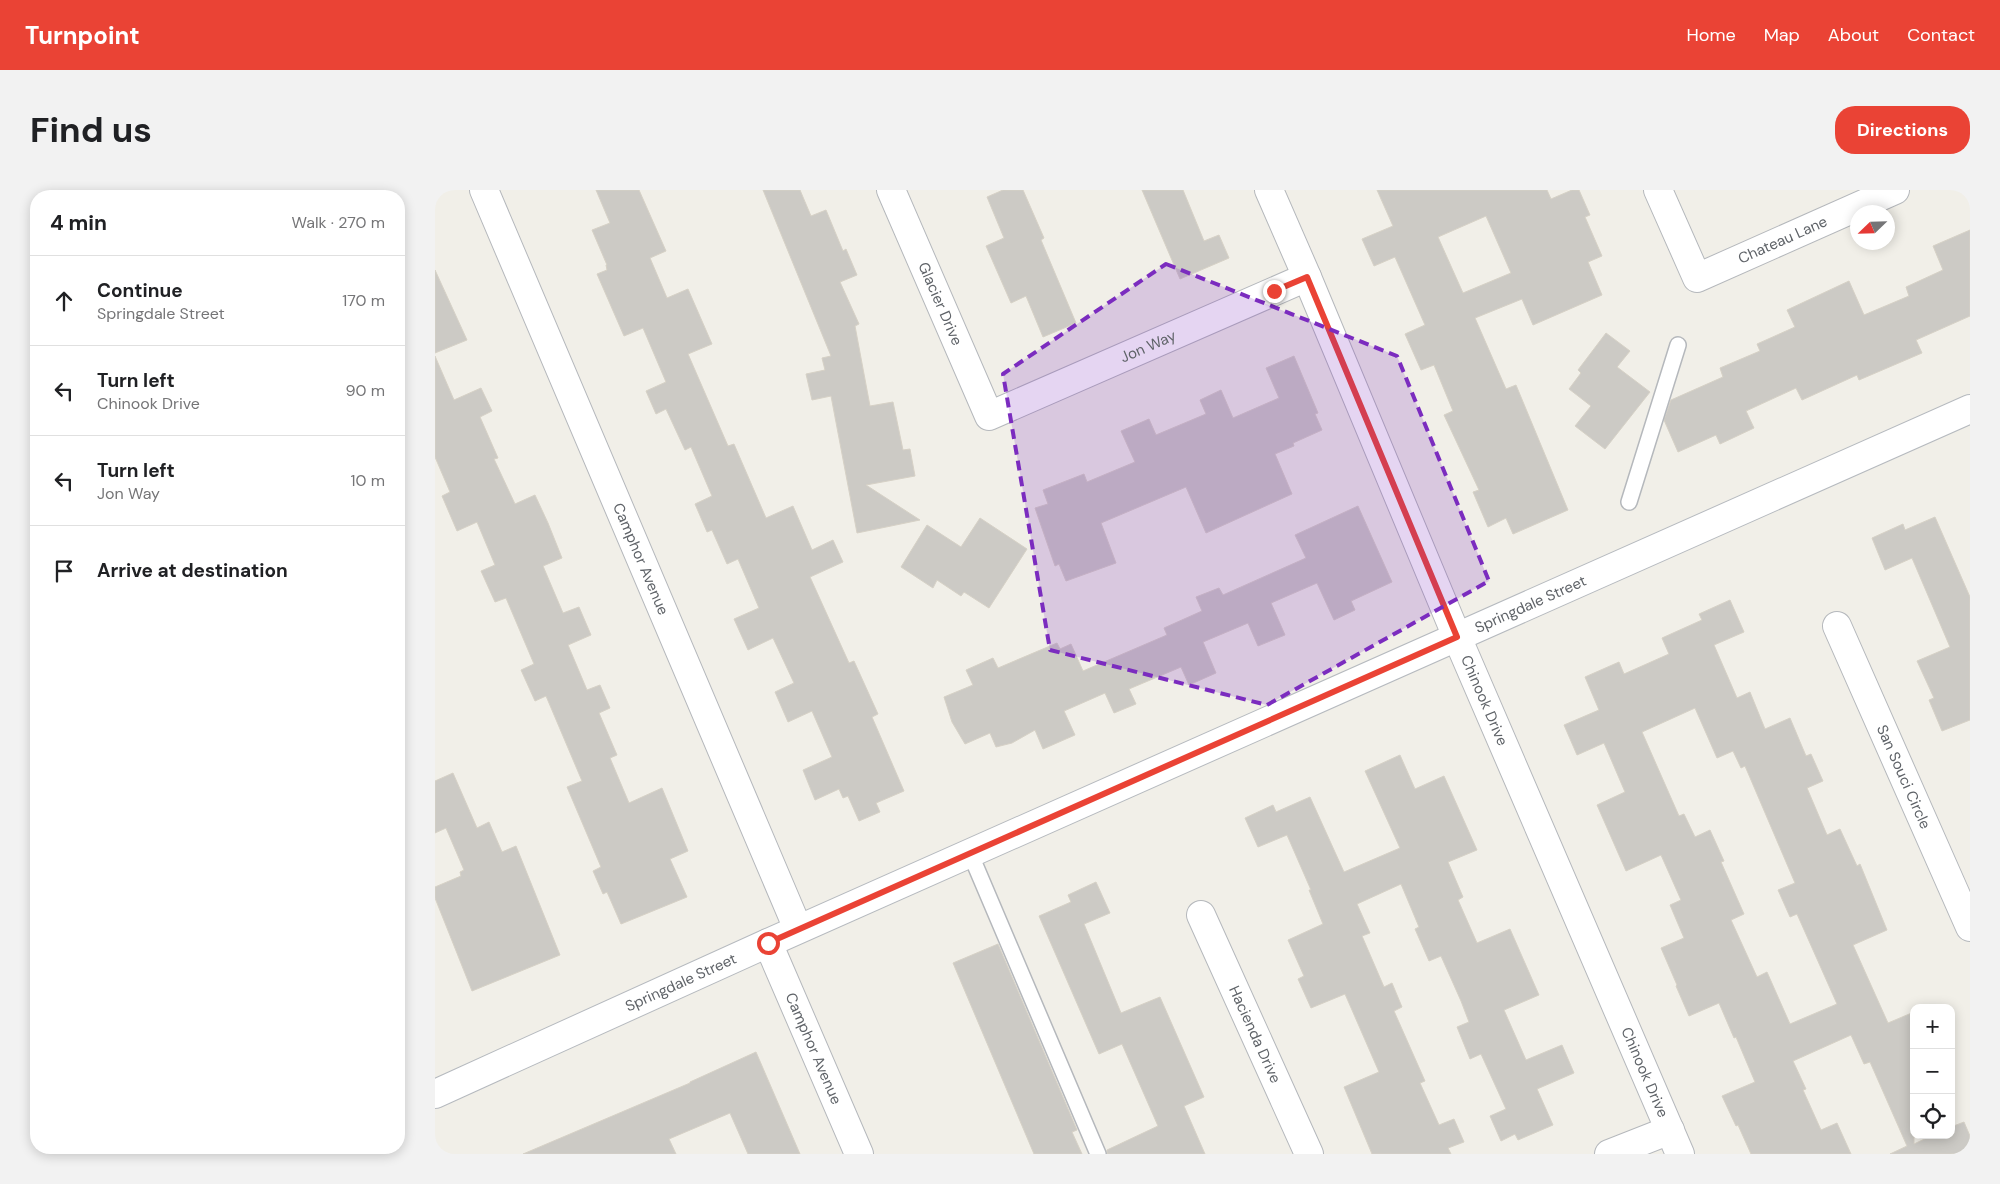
<!DOCTYPE html>
<meta charset="utf-8">
<style>
body{margin:0;font-family:"DM Sans",sans-serif;background:#f2f2f2;color:#202124}
.controls{position:absolute;right:15px;bottom:15px;display:grid;overflow:hidden;border-radius:10px;box-shadow:0 2px 12px #0003}
.controls button{width:45px;height:45px;display:grid;place-items:center;padding:0;border:0;border-bottom:1px solid #e0e0e0;background:#fff;color:#202124;font:25px sans-serif}
.compass{position:absolute;left:1415px;top:15px;width:45px;height:45px;border-radius:50%;background:#fff;box-shadow:0 2px 12px #0003;rotate:247deg}
.stop{position:absolute;width:15px;height:15px;margin:-11px;border:4px solid #ea4335;border-radius:50%;background:#fff}
.stop.end{background:#ea4335;border-color:#fff;box-shadow:0 1px 5px #0008}
.list{margin:0;padding:0;list-style:none}
h2{display:flex;justify-content:space-between;align-items:center;height:65px;margin:0;padding:0 20px;font-size:21px}
h2 small{font-size:16px;font-weight:400;color:#757577}
.list li{display:grid;grid-template-columns:32px 1fr auto;gap:15px;align-items:center;box-sizing:border-box;height:90px;padding:0 20px;border-top:1px solid #e0e0e0}
.list b{display:block;font-size:19px;white-space:nowrap}
.list p{margin:0;font-size:16px;white-space:nowrap;color:#757577}
.list em{font-size:16px;font-style:normal;color:#757577}
.icon{flex:none;width:28px;height:28px;fill:none;stroke:currentColor;stroke-width:2;stroke-linecap:round;stroke-linejoin:round}
.map{position:relative;flex:none;width:1535px;height:964px;overflow:hidden;border-radius:20px}
header{display:flex;align-items:center;gap:30px;box-sizing:border-box;height:70px;padding:0 25px;background:#ea4335;color:#fff}
header strong{font-size:24px}
nav{display:flex;gap:28px;margin-inline-start:auto;font-size:18px}
.intro{display:flex;align-items:center;justify-content:space-between;box-sizing:border-box;height:120px;padding:0 30px}
h1{margin:0;font-size:35px}
.button{padding:12px 22px;border-radius:20px;background:#ea4335;color:#fff;font-size:18px;font-weight:700}
main{display:flex;gap:30px;padding:0 30px}
aside{flex:1;background:#fff;border-radius:20px;box-shadow:0 2px 12px #0003}
.map>svg:first-child{display:block}
.building{fill:#cccac5;stroke:#d6d1c6;fill-rule:evenodd}
.lines{fill:none;stroke-linecap:round;stroke-linejoin:round}
.lane-casing{stroke:#b5b8bc;stroke-width:18}
.street-casing{stroke:#b5b8bc;stroke-width:30}
.secondary-casing{stroke:#b6babf;stroke-width:30}
.lane{stroke:#fff;stroke-width:15}
.street{stroke:#fff;stroke-width:28}
.secondary{stroke:#fff;stroke-width:28}
.route{stroke:#ea4335;stroke-width:6}
.marked{fill:#7b2cbf;fill-opacity:0.2;stroke:#7b2cbf;stroke-width:4;stroke-dasharray:10 6;stroke-linejoin:round}
.labels{text-anchor:middle;dominant-baseline:central;stroke-width:4.5;stroke-linejoin:round;paint-order:stroke}
.street-label{font-size:15px;fill:#5f6368;stroke:#fff}
</style>
<header>
<strong>Turnpoint</strong>
<nav><a>Home</a><a>Map</a><a>About</a><a>Contact</a></nav>
</header>
<div class="intro"><h1>Find us</h1><a class="button">Directions</a></div>
<main>
<aside>
<h2>4 min<small>Walk · 270 m</small></h2>
<ul class="list">
<li><svg class="icon" aria-label="ahead" viewBox="0 0 24 24"><path d="M12 20V5M6 11l6-6 6 6"/></svg><div><b>Continue</b><p>Springdale Street</p></div><em>170 m</em></li>
<li><svg class="icon" aria-label="left" viewBox="0 0 24 24"><path d="M17 20v-9H6M10 6l-5 5 5 5"/></svg><div><b>Turn left</b><p>Chinook Drive</p></div><em>90 m</em></li>
<li><svg class="icon" aria-label="left" viewBox="0 0 24 24"><path d="M17 20v-9H6M10 6l-5 5 5 5"/></svg><div><b>Turn left</b><p>Jon Way</p></div><em>10 m</em></li>
<li><svg class="icon" aria-label="arrive" viewBox="0 0 24 24"><path d="M6 21V4h12l-3 4 3 4H6"/></svg><div><b>Arrive at destination</b></div></li>
</ul>
</aside>
<div class="map">
<svg width="1535" height="964" viewBox="0 0 1535 964">
<rect width="100%" height="100%" fill="#f1efe8"/>
<path class="building" d="M 161,0 L 204,0 L 231,61 L 215,68 L 232,108 L 253,99 L 277,154 L 253,164 L 293,256 L 299,254 L 331,328 L 358,316 L 377,360 L 398,350 L 408,372 L 375,387 L 414,473 L 419,471 L 443,524 L 437,527 L 469,601 L 441,613 L 445,622 L 424,631 L 413,606 L 408,608 L 404,599 L 380,610 L 368,580 L 397,567 L 377,521 L 353,532 L 340,502 L 359,493 L 338,448 L 313,460 L 299,429 L 324,418 L 303,369 L 292,374 L 277,340 L 272,342 L 260,314 L 277,306 L 256,257 L 250,260 L 231,219 L 221,224 L 211,201 L 231,192 L 208,138 L 189,146 L 162,84 L 172,80 L 171,75 L 172,75 L 157,40 L 175,33 Z
M 328,0 L 365,0 L 376,26 L 391,20 L 408,61 L 411,59 L 422,85 L 405,92 L 424,134 L 420,136 L 435,216 L 458,212 L 468,260 L 475,259 L 480,286 L 431,295 L 485,330 L 422,343 L 396,206 L 377,210 L 371,184 L 390,180 L 387,168 L 396,166 Z
M 568,0 L 588,0 L 609,48 L 606,50 L 641,133 L 608,147 L 591,106 L 576,113 L 551,56 L 569,48 L 552,7 Z
M 707,0 L 748,0 L 769,51 L 784,45 L 794,68 L 745,89 Z
M 942,0 L 1112,0 L 1116,9 L 1137,0 L 1144,0 L 1155,25 L 1150,27 L 1167,66 L 1153,72 L 1167,105 L 1098,135 L 1087,109 L 1040,128 L 1071,199 L 1081,195 L 1133,320 L 1078,344 L 1071,328 L 1053,337 L 1038,302 L 1044,300 L 1009,225 L 1018,221 L 999,175 L 986,180 L 970,144 L 990,135 L 960,67 L 939,76 L 927,49 L 958,36 ZM 1051,26 L 1076,83 L 1028,103 L 1003,47 Z
M 1535,40 L 1535,126 L 1481,150 L 1487,163 L 1424,190 L 1422,185 L 1367,210 L 1361,198 L 1311,221 L 1319,238 L 1285,254 L 1281,245 L 1243,262 L 1229,230 L 1236,210 L 1288,187 L 1285,178 L 1325,161 L 1322,154 L 1360,137 L 1352,120 L 1414,91 L 1429,125 L 1474,106 L 1471,97 L 1508,80 L 1498,56 Z
M 0,80 L 32,150 L 0,163 Z
M 1171,143 L 1195,161 L 1182,177 L 1215,202 L 1170,259 L 1140,236 L 1156,216 L 1134,199 L 1146,183 L 1143,180 Z
M 0,166 L 19,210 L 46,198 L 57,221 L 45,227 L 63,268 L 59,269 L 80,314 L 100,305 L 113,333 L 127,368 L 108,376 L 128,423 L 144,417 L 156,445 L 133,455 L 152,500 L 165,495 L 175,518 L 164,523 L 182,565 L 175,568 L 194,613 L 227,598 L 253,661 L 235,669 L 252,707 L 186,734 L 172,702 L 168,704 L 158,681 L 166,677 L 132,597 L 147,591 L 111,506 L 100,511 L 86,480 L 99,474 L 71,408 L 60,412 L 46,381 L 60,375 L 42,332 L 22,341 L 7,306 L 15,302 L 0,267 Z
M 859,166 L 883,223 L 880,224 L 887,240 L 858,253 L 859,256 L 840,264 L 857,304 L 771,343 L 751,297 L 666,333 L 681,373 L 631,391 L 624,374 L 620,376 L 600,318 L 613,314 L 608,300 L 649,284 L 652,292 L 700,272 L 686,241 L 714,229 L 721,245 L 771,224 L 765,210 L 786,200 L 798,228 L 844,208 L 831,178 Z
M 923,316 L 957,392 L 916,411 L 920,420 L 899,430 L 882,393 L 836,413 L 850,445 L 823,456 L 813,433 L 768,452 L 781,483 L 754,495 L 746,477 L 694,499 L 701,514 L 679,523 L 670,503 L 629,521 L 640,545 L 608,559 L 600,540 L 577,553 L 561,557 L 555,543 L 530,554 L 517,532 L 509,507 L 538,495 L 531,480 L 558,468 L 563,478 L 622,453 L 625,459 L 636,454 L 648,481 L 732,445 L 729,438 L 767,421 L 761,407 L 784,398 L 788,405 L 871,368 L 860,345 Z
M 1500,327 L 1535,407 L 1535,530 L 1507,541 L 1494,510 L 1499,508 L 1482,471 L 1515,457 L 1477,368 L 1450,380 L 1437,348 L 1468,334 L 1470,340 Z
M 545,328 L 592,359 L 554,418 L 529,402 L 526,406 L 502,390 L 498,398 L 466,377 L 492,335 L 526,357 Z
M 1295,410 L 1309,442 L 1279,455 L 1302,508 L 1315,502 L 1330,539 L 1355,528 L 1371,566 L 1376,564 L 1388,591 L 1372,598 L 1392,645 L 1405,639 L 1422,676 L 1425,674 L 1452,740 L 1418,755 L 1453,833 L 1479,822 L 1479,954 L 1498,945 L 1516,945 L 1516,937 L 1529,932 L 1535,946 L 1535,964 L 1455,964 L 1472,956 L 1435,872 L 1429,874 L 1416,845 L 1358,871 L 1371,899 L 1368,900 L 1386,940 L 1402,933 L 1416,964 L 1316,964 L 1303,935 L 1301,936 L 1287,906 L 1320,892 L 1301,847 L 1299,848 L 1284,813 L 1254,826 L 1241,796 L 1242,795 L 1226,758 L 1249,748 L 1235,715 L 1246,710 L 1226,665 L 1191,681 L 1162,615 L 1190,602 L 1169,553 L 1142,565 L 1129,535 L 1164,520 L 1150,487 L 1184,472 L 1189,484 L 1234,464 L 1227,448 L 1267,430 L 1264,424 ZM 1260,518 L 1282,568 L 1298,561 L 1306,578 L 1310,576 L 1360,693 L 1343,700 L 1355,727 L 1362,724 L 1402,814 L 1355,834 L 1332,782 L 1322,787 L 1296,730 L 1309,724 L 1286,672 L 1289,671 L 1275,640 L 1260,647 L 1249,624 L 1244,626 L 1207,542 Z
M 965,565 L 980,599 L 1009,586 L 1042,660 L 1013,672 L 1028,707 L 1023,710 L 1042,753 L 1075,739 L 1104,805 L 1069,820 L 1091,870 L 1127,855 L 1139,883 L 1102,899 L 1118,935 L 1083,950 L 1080,944 L 1066,951 L 1055,926 L 1071,919 L 1046,864 L 1035,869 L 1022,837 L 1034,832 L 1026,811 L 1006,766 L 994,771 L 980,739 L 984,737 L 966,694 L 922,714 L 935,743 L 927,746 L 949,797 L 957,793 L 967,817 L 959,821 L 990,891 L 985,893 L 1004,935 L 1019,929 L 1029,952 L 1013,958 L 1016,964 L 937,964 L 909,897 L 944,882 L 910,804 L 876,818 L 863,789 L 869,786 L 853,750 L 888,734 L 874,700 L 876,700 L 852,645 L 823,657 L 810,628 L 838,615 L 841,622 L 875,607 L 909,682 L 965,658 L 930,581 Z
M 18,583 L 42,638 L 54,632 L 67,662 L 81,656 L 125,765 L 37,801 L 0,708 L 0,697 L 26,686 L 25,682 L 29,680 L 11,638 L 0,643 L 0,591 Z
M 661,692 L 675,723 L 649,734 L 686,823 L 725,807 L 769,907 L 749,916 L 770,964 L 672,964 L 672,960 L 723,936 L 687,854 L 664,864 L 604,726 L 636,712 L 633,705 Z
M 563,754 L 642,940 L 637,942 L 647,964 L 599,964 L 518,773 Z
M 321,862 L 365,964 L 313,964 L 295,923 L 234,949 L 241,964 L 88,964 L 255,893 L 255,892 Z"/>
<g class="lines">
<g class="lane-casing">
<path id="lane" d="M 1194,312 L 1243,155
M 535,663 L 663,964"/>
</g>
<g class="street-casing">
<g id="street">
<path id="s1" d="M 49,0 L 363,739"/>
<path id="s2" d="M 456,0 L 554,226 L 872,87"/>
<path id="s3" d="M 834,0 L 872,87 L 1022,447 L 1245,964"/>
<path id="s4" d="M 1223,0 L 1262,88 L 1460,0"/>
<path id="s5" d="M 1402,436 L 1535,737"/>
<path id="s6" d="M 766,725 L 874,964"/>
<path id="s7" d="M 333,753 L 424,964"/>
<path d="M 1174,964 L 1235,940"/>
</g>
</g>
<g class="secondary-casing">
<g id="secondary">
<path id="s8" d="M 0,904 L 333,753 L 1535,219"/>
</g>
</g>
<use href="#lane" class="lane"/>
<use href="#street" class="street"/>
<use href="#secondary" class="secondary"/>
</g>
<g class="lines">
<path class="route" d="M 333,753 L 1022,447 L 872,87 L 839,101"/>
</g>
<path class="marked" d="M 731,74 L 962,166 L 1054,391 L 832,515 L 615,460 L 568,184 Z"/>
<g class="labels">
<g class="street-label">
<text stroke="none"><textPath href="#s4" startOffset="190">Chateau Lane</textPath></text>
<text stroke="none"><textPath href="#s2" startOffset="124">Glacier Drive</textPath></text>
<text stroke="none"><textPath href="#s2" startOffset="420">Jon Way</textPath></text>
<text stroke="none"><textPath href="#s1" startOffset="401">Camphor Avenue</textPath></text>
<text stroke="none"><textPath href="#s8" startOffset="1200">Springdale Street</textPath></text>
<text stroke="none"><textPath href="#s3" startOffset="554">Chinook Drive</textPath></text>
<text stroke="none"><textPath href="#s5" startOffset="165">San Souci Circle</textPath></text>
<text stroke="none"><textPath href="#s8" startOffset="270">Springdale Street</textPath></text>
<text stroke="none"><textPath href="#s6" startOffset="131">Hacienda Drive</textPath></text>
<text stroke="none"><textPath href="#s7" startOffset="115">Camphor Avenue</textPath></text>
<text stroke="none"><textPath href="#s3" startOffset="959">Chinook Drive</textPath></text>
</g>
</g>
</svg>
<div class="controls">
<button>+</button>
<button>−</button>
<button><svg class="icon" aria-label="locate" viewBox="0 0 24 24"><circle cx="12" cy="12" r="6"/><path d="M12 2v4M12 18v4M2 12h4M18 12h4"/></svg></button>
</div>
<svg class="compass" viewBox="-18 -18 36 36"><path d="M0-13l5 13h-10z" fill="#e53935"/><path d="M0 13l5-13h-10z" fill="#757577"/></svg>
<div class="stop" style="left:333px;top:753px"></div>
<div class="stop end" style="left:839px;top:101px"></div>
</div>
</main>
